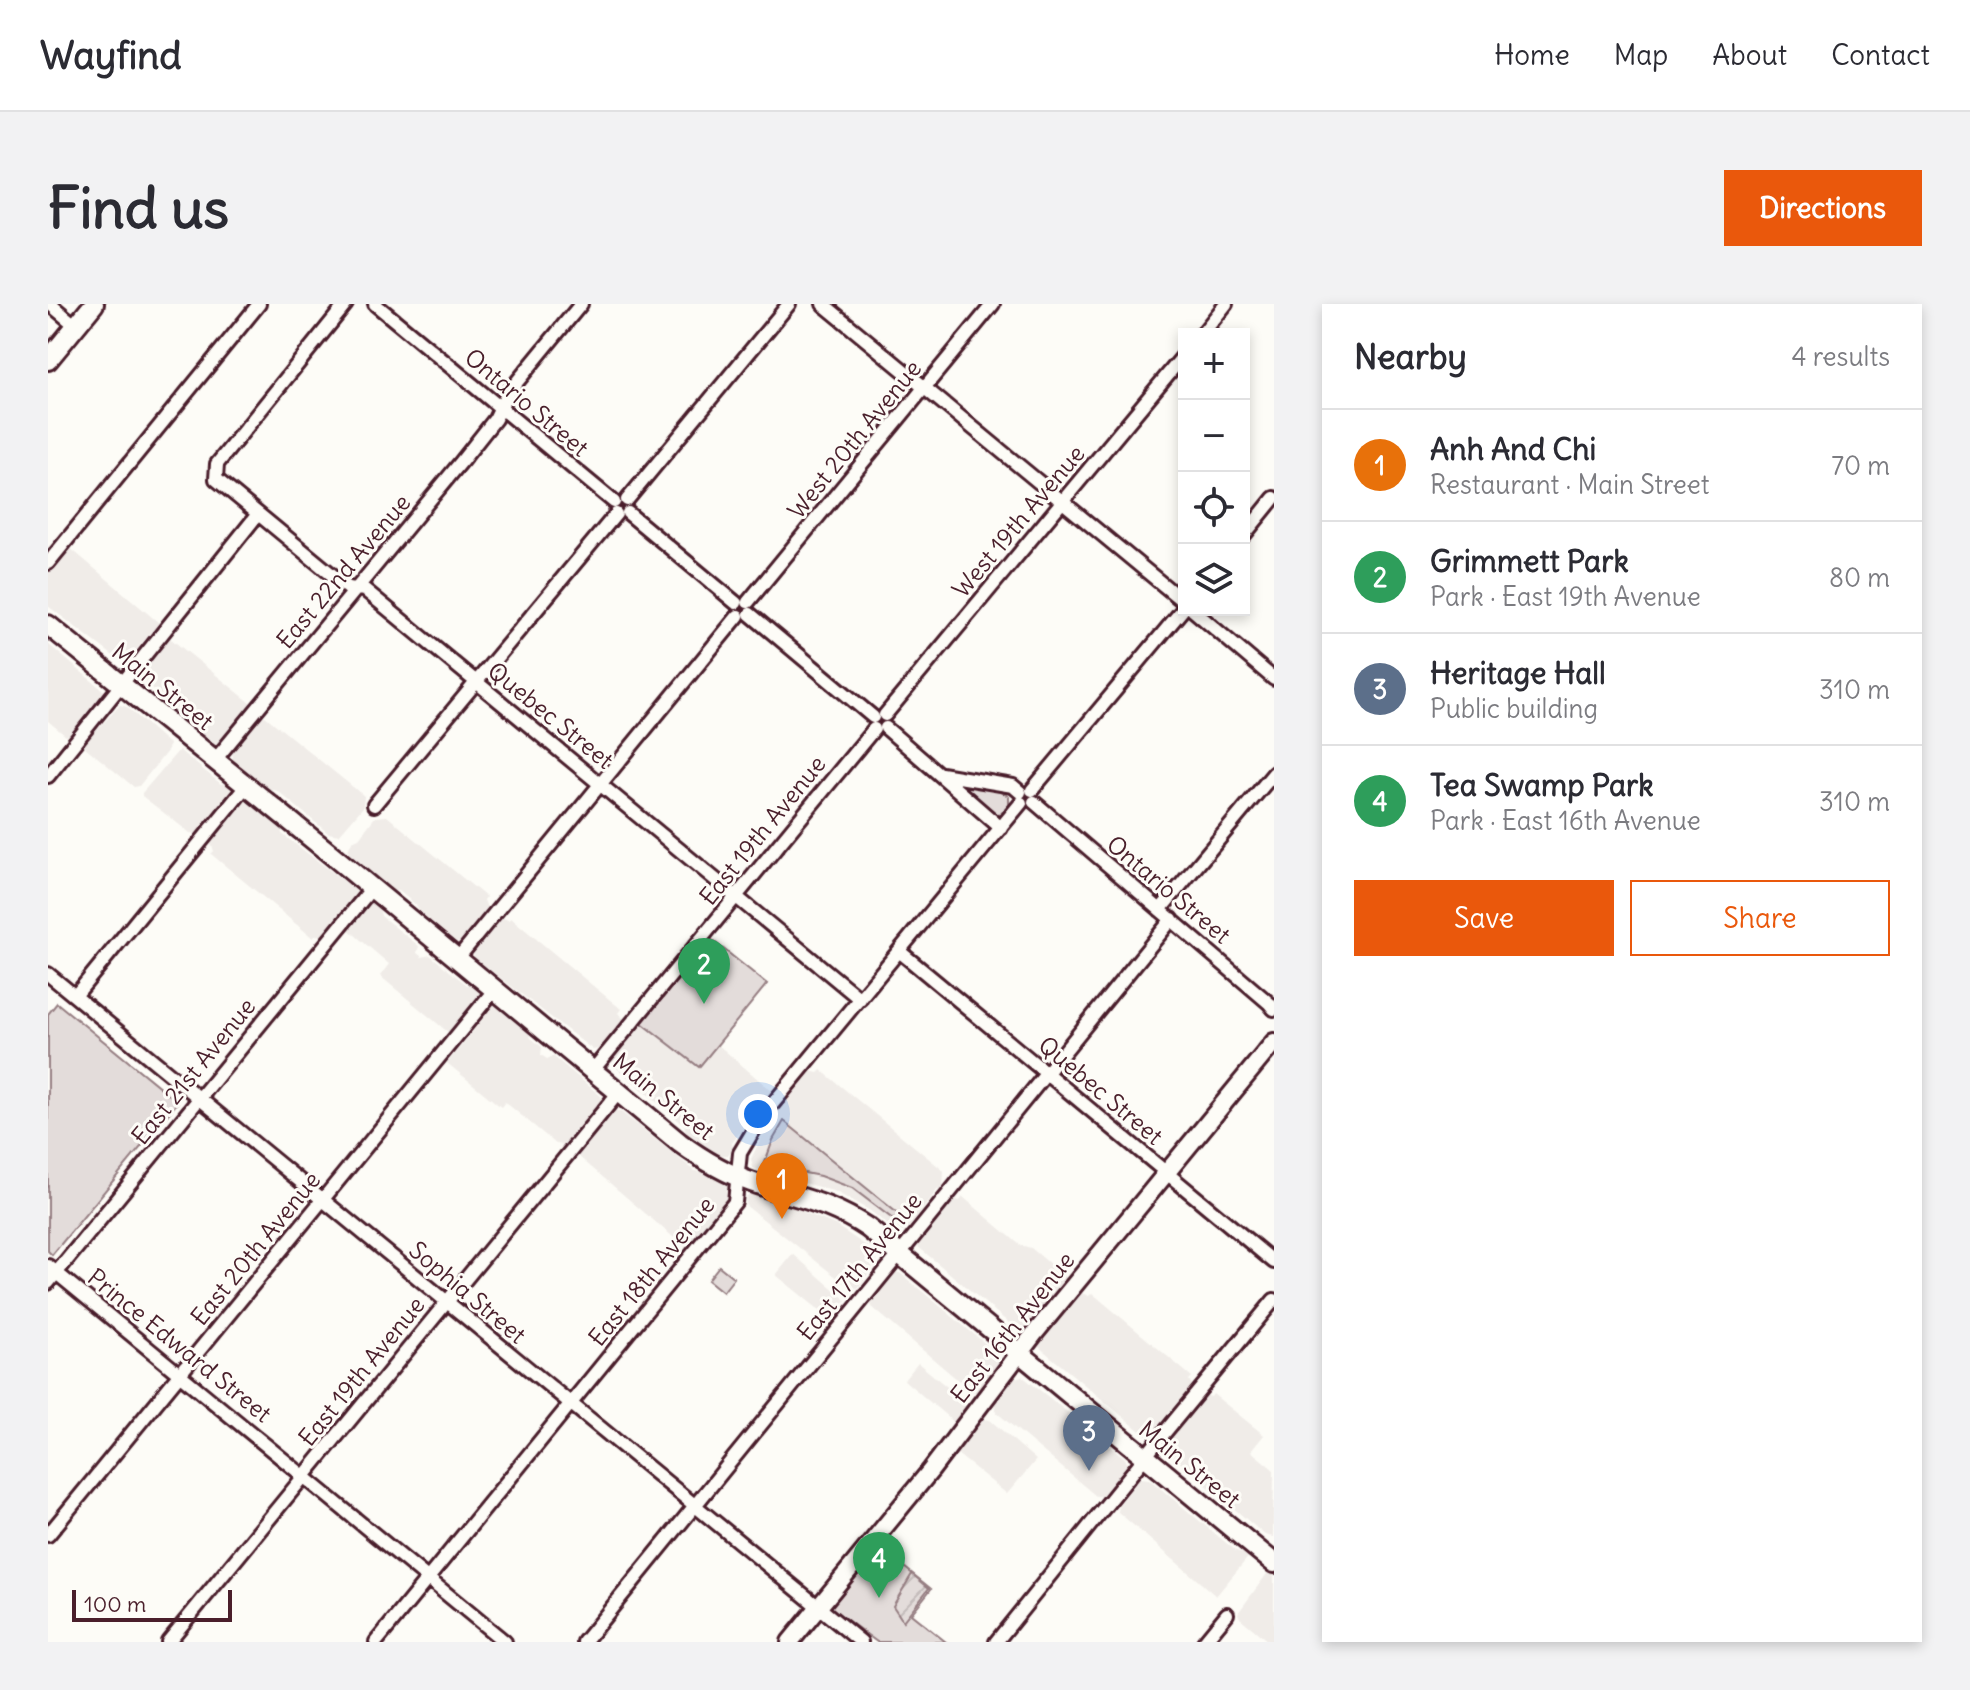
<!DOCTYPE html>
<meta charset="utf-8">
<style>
body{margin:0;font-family:Delius,sans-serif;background:#f2f2f3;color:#2b2b33}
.controls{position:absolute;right:24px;top:24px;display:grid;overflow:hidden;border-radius:0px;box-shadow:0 4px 12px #0003}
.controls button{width:72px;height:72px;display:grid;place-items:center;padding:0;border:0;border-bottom:2px solid #e1e1e2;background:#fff;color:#2b2b33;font:40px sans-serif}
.scale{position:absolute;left:24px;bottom:20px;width:160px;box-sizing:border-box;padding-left:8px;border:4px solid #4a1f2b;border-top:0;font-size:22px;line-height:28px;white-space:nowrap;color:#4a1f2b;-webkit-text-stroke:6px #fdfcf7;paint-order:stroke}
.you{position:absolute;left:710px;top:810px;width:28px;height:28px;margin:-20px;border:6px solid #fff;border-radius:50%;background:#1a73e8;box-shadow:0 0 0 12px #1a73e833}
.badge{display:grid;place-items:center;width:52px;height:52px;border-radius:50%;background:#ea580c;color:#fff;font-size:26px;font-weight:700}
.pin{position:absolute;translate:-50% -66px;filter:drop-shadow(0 2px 4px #0008)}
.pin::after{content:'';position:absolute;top:42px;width:28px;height:24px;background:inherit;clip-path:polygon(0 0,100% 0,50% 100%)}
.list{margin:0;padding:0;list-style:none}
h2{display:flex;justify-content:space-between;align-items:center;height:104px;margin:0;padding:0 32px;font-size:34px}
h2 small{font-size:26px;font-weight:400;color:#7c7c81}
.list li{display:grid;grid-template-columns:52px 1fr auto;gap:24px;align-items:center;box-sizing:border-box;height:112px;padding:0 32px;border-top:2px solid #e1e1e2}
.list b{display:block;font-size:30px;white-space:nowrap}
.list p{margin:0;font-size:26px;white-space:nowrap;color:#7c7c81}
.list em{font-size:26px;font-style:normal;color:#7c7c81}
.actions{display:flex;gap:16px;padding:24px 32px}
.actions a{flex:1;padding:18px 0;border:2px solid #ea580c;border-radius:0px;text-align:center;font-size:28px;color:#ea580c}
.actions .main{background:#ea580c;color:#fff}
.icon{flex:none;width:44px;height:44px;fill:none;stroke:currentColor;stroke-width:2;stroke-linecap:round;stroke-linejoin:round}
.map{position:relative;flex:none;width:1226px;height:1338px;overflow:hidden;border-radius:0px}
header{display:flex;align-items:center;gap:48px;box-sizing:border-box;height:112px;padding:0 40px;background:#fff;border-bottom:2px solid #e1e1e2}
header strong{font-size:38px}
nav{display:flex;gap:44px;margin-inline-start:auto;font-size:28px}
.intro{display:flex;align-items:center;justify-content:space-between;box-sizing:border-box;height:192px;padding:0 48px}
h1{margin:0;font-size:56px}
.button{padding:20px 36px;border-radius:0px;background:#ea580c;color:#fff;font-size:28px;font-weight:700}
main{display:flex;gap:48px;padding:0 48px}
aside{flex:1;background:#fff;border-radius:0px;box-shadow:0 4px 12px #0003}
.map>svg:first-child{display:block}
.built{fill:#f0ece8}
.park{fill:#e3dcda;stroke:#967e82;stroke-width:2}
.garden{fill:url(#garden-furrows);stroke:#967e82;stroke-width:2}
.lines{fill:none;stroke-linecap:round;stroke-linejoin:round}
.minor-casing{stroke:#4a1f2b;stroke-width:18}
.tertiary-casing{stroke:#4a1f2b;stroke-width:22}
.secondary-casing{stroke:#4a1f2b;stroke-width:24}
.minor{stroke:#fdfcf7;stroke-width:12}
.tertiary{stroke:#fdfcf7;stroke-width:16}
.secondary{stroke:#fdfcf7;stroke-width:18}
.labels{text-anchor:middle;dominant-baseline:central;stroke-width:6;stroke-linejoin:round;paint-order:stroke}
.street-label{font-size:24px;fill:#4a1f2b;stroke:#fdfcf7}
</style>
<header>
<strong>Wayfind</strong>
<nav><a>Home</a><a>Map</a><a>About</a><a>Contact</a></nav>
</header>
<div class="intro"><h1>Find us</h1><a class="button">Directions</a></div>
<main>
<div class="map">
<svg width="1226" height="1338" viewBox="0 0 1226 1338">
<defs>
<pattern id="garden-furrows" width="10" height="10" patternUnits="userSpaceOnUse" patternTransform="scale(2)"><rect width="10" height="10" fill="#e3dcda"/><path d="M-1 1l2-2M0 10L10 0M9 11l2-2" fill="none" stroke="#c4bcbb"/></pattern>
</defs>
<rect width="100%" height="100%" fill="#fdfcf7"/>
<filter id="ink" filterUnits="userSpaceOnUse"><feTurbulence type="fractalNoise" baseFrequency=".0125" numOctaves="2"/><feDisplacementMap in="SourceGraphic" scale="16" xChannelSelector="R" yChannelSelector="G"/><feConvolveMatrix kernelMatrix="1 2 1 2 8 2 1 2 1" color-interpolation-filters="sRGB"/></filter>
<g filter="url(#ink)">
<path class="built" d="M 21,243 L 111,319 L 76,360 L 0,302 L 0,267 Z
M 123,335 L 203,399 L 201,406 L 171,440 L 164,439 L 136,416 L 136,412 L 90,373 L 90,369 L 117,337 Z
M 0,340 L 56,387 L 22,431 L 18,432 L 0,417 Z
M 72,401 L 79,403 L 121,440 L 120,446 L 91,482 L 86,483 L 37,443 L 36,440 Z
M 217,412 L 316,492 L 315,503 L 291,531 L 280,529 L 230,487 L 221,485 L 185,456 L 184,445 L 210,414 Z
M 131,446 L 173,480 L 179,479 L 184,487 L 182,495 L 176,498 L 150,530 L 142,529 L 94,492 L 94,489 Z
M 195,498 L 204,499 L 233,524 L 234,530 L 309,587 L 302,601 L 275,632 L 268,631 L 265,634 L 163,550 L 166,547 L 163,540 Z
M 339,512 L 438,593 L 436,596 L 439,604 L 416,636 L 409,638 L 405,635 L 371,607 L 369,602 L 351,587 L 345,587 L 303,552 L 300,546 L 304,537 L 311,534 L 327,513 Z
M 323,599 L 331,604 L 333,612 L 371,642 L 369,649 L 374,653 L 382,651 L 419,681 L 424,681 L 432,688 L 433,693 L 427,702 L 422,703 L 401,729 L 332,672 L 341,660 L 300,625 L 317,601 Z
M 455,614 L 460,616 L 463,614 L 573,705 L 570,709 L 577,716 L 555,744 L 545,746 L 427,654 L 424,647 L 426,642 Z
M 445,701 L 450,702 L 480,727 L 483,734 L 494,743 L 493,751 L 499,755 L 505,752 L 553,792 L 553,801 L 546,810 L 541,811 L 516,841 L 508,840 L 457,798 L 453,803 L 399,759 L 435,715 L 440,703 Z
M 594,719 L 651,762 L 669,740 L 725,788 L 712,805 L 703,801 L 699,806 L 704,813 L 684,839 L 685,844 L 680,851 L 672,851 L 638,828 L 636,821 L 564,760 L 566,751 Z
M 773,766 L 896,867 L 895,883 L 890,885 L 857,928 L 849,928 L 821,906 L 788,888 L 705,864 L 703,855 L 721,817 L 762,767 L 770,769 Z
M 566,806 L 573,808 L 647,867 L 659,869 L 683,883 L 683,889 L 678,896 L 638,944 L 530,852 L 554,822 L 554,817 Z
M 705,890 L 745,900 L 748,905 L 787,921 L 826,947 L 829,950 L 829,957 L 810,984 L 801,983 L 697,901 L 698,893 Z
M 915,893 L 972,941 L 983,944 L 1020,975 L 975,1026 L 968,1025 L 868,941 L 870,934 L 905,895 L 912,897 Z
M 745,950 L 798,996 L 785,1017 L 728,971 Z
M 845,968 L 852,969 L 951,1051 L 953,1060 L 932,1088 L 924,1088 L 824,1003 L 822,996 Z
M 1031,988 L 1041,992 L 1044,989 L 1144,1073 L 1141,1076 L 1144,1081 L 1102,1131 L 1097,1131 L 991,1043 L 992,1036 Z
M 870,1059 L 921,1101 L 908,1120 L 856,1076 Z
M 974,1072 L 1077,1154 L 1079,1159 L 1076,1165 L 1054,1192 L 1048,1192 L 948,1108 L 947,1099 L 967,1074 Z
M 1165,1090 L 1216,1131 L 1203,1147 L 1226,1166 L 1225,1233 L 1217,1231 L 1116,1145 L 1116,1139 L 1157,1091 L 1163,1093 Z
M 936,1115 L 942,1116 L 988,1156 L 959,1190 L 908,1149 Z
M 1092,1174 L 1101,1175 L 1188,1247 L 1202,1251 L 1168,1292 L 1070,1208 L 1071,1201 Z
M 1221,1267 L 1226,1271 L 1226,1338 L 1221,1338 L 1192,1314 L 1190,1309 Z"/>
<path class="park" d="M 910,479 L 954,488 L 961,493 L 961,501 L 949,514 Z
M 663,635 L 719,680 L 651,763 L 594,719 Z
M 9,699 L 130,798 L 4,951 L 0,947 L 0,710 Z
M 736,817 L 854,913 L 850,919 L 804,884 L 772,872 L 716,861 L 725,836 Z
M 671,962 L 686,974 L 675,988 L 660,976 Z
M 834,1245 L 883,1285 L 863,1310 L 898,1338 L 829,1338 L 784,1305 L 783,1301 L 790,1290 Z"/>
<path class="garden" d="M 864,1270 L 881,1284 L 855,1317 L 845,1302 Z"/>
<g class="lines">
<g class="minor-casing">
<path id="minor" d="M 2,0 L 28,22
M 298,0 L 169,160 L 168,175 L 300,284 L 317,286 L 812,695
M 327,0 L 566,198
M 775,0 L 1136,298
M 1154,30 L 1178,0
M 579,196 L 741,0
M 580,209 L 688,299
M 1196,231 L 1226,194
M 0,259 L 211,0
M 700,298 L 945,0
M 1145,306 L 1226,375
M 702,310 L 825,413
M 837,411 L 1136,51
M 838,424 L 953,524
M 167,456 L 413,158 L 447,115 L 459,90 L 533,0
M 893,470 L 965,482 L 972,488
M 0,472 L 210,210
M 984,486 L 1136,304
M 986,498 L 1221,699 L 1226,705
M 326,501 L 568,210
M 1112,606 L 1226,469
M 851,647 L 1226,958
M 410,654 L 690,312
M 0,670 L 813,1338
M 27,692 L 199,481
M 545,766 L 826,425
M 0,962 L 457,1338
M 0,979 L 324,584
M 0,1231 L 447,685
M 120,1338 L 571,788
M 328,1338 L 687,898 L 692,849 L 713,814 L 973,499
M 536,1338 C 731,1097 926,855 1124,615
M 948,1338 L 1113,1133 L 1226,996
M 1156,1338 L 1179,1310"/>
</g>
<g class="tertiary-casing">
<path id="tertiary" d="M 742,1338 L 883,1166 L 986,1030 L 1226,738"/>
</g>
<g class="secondary-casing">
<path id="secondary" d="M 0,56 L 46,0
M 0,321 L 284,551 L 632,839 C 654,855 677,869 703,878 C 747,894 778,896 820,924 L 1226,1259"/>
</g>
<use href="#minor" class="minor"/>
<use href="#tertiary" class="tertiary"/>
<use href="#secondary" class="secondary"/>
</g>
</g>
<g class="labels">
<g class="street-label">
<text transform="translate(479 98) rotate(40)">Ontario Street</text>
<text transform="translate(806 135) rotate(-51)">West 20th Avenue</text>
<text transform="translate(970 217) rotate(-50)">West 19th Avenue</text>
<text transform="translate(295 267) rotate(-50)">East 22nd Avenue</text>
<text transform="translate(115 382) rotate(39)">Main Street</text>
<text transform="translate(503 411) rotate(39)">Quebec Street</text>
<text transform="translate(714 526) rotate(-51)">East 19th Avenue</text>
<text transform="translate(1121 585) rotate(40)">Ontario Street</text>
<text transform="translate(145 767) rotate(-51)">East 21st Avenue</text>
<text transform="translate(1053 786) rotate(40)">Quebec Street</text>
<text transform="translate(616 792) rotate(39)">Main Street</text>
<text transform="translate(207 944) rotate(-51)">East 20th Avenue</text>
<text transform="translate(811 962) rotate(-51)">East 17th Avenue</text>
<text transform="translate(603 967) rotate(-51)">East 18th Avenue</text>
<text transform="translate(420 988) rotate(40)">Sophia Street</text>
<text transform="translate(964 1023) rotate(-52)">East 16th Avenue</text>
<text transform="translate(132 1041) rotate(39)">Prince Edward Street</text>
<text transform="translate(313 1067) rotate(-51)">East 19th Avenue</text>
<text transform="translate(1142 1160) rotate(39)">Main Street</text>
</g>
</g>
</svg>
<div class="controls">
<button>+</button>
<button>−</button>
<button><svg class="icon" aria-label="locate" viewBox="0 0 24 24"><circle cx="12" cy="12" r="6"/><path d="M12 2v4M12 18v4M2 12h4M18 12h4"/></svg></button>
<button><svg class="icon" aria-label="layers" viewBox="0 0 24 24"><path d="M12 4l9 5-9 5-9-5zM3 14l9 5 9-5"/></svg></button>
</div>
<div class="scale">100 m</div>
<div class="you"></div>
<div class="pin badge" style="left:734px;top:915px;background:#e8710a">1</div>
<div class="pin badge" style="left:656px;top:700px;background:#2e9e5b">2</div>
<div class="pin badge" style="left:1041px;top:1167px;background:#5c6f8a">3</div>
<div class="pin badge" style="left:831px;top:1294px;background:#2e9e5b">4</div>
</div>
<aside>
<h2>Nearby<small>4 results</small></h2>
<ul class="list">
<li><span class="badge" style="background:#e8710a">1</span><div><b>Anh And Chi</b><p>Restaurant · Main Street</p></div><em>70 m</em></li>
<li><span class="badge" style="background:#2e9e5b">2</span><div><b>Grimmett Park</b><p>Park · East 19th Avenue</p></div><em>80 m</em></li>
<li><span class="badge" style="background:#5c6f8a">3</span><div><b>Heritage Hall</b><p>Public building</p></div><em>310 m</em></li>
<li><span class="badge" style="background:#2e9e5b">4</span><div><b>Tea Swamp Park</b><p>Park · East 16th Avenue</p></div><em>310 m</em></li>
</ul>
<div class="actions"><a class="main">Save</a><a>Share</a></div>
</aside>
</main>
